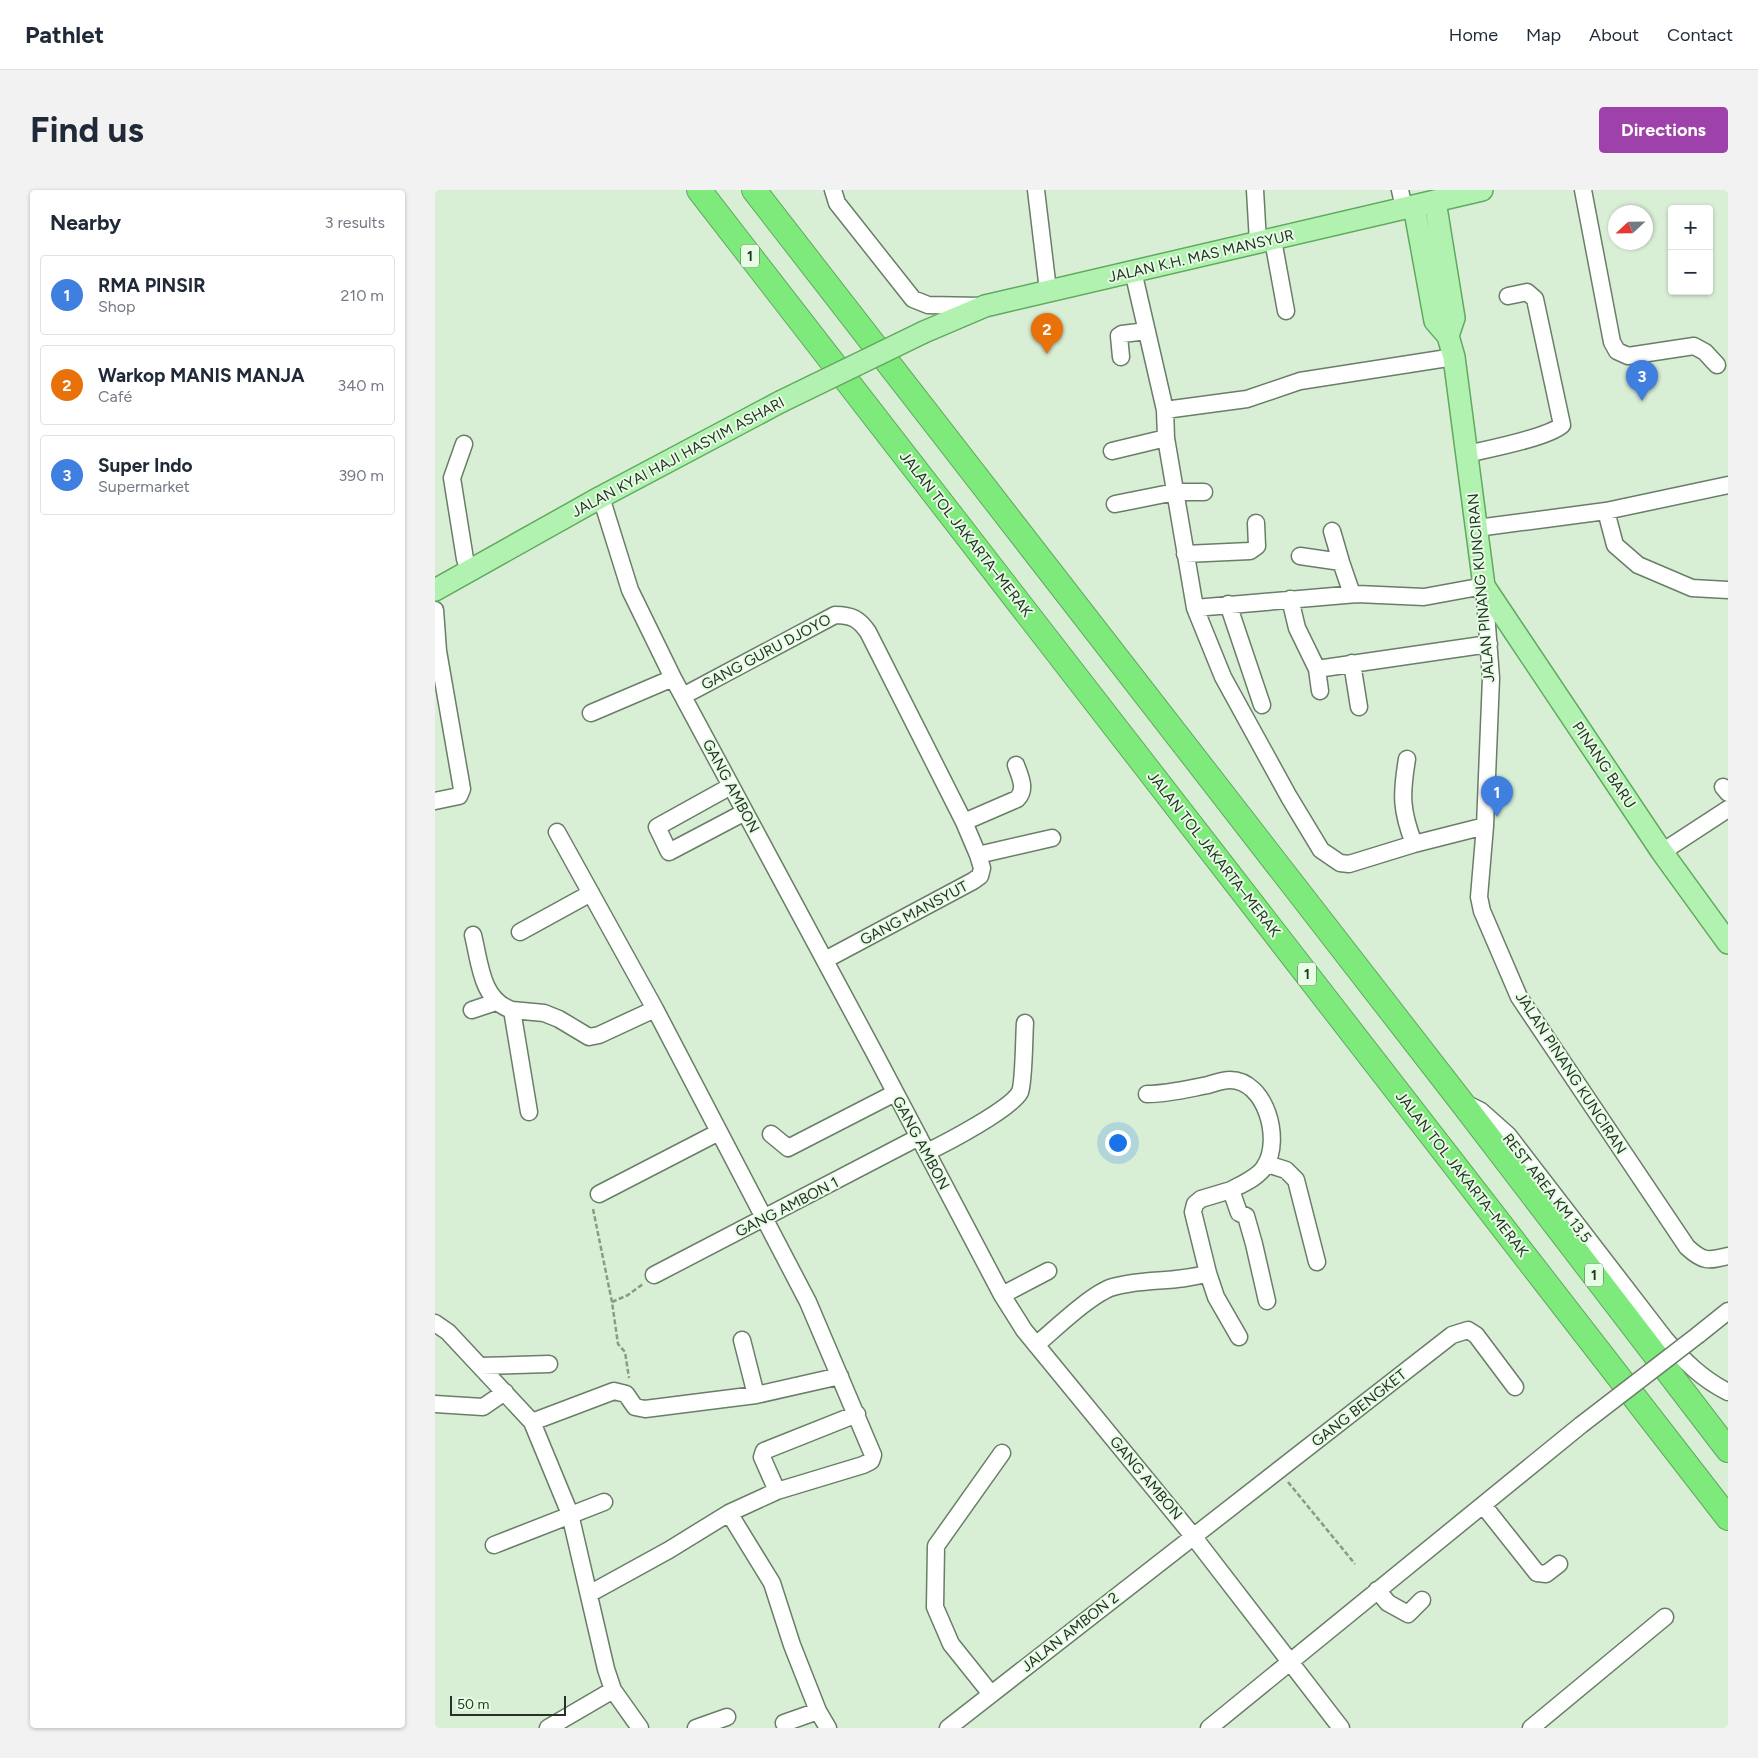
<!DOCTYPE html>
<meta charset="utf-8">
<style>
body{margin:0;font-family:Figtree,sans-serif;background:#f2f2f3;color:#1f2937}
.controls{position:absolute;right:15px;top:15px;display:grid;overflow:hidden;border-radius:5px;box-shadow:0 1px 4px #0004}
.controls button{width:45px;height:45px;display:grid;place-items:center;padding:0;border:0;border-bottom:1px solid #e0e1e3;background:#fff;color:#1f2937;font:25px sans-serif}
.compass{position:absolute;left:1173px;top:15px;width:45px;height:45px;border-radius:50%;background:#fff;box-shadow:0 1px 4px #0004;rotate:248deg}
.scale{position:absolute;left:15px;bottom:12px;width:116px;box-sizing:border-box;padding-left:5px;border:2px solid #283128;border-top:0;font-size:14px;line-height:18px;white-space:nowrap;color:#283128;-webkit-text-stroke:4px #e5fde3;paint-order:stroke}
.you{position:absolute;left:682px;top:952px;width:18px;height:18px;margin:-12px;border:4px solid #fff;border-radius:50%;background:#1a73e8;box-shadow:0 0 0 8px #1a73e833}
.badge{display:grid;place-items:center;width:32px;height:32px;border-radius:50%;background:#9f41aa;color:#fff;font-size:16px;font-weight:700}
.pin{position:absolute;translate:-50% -41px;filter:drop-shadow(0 1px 2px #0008)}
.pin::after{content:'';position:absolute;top:26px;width:18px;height:15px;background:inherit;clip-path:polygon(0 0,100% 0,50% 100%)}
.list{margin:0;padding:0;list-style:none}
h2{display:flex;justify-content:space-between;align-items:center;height:65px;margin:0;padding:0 20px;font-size:21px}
h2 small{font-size:16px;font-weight:400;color:#747a83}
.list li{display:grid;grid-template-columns:32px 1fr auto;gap:15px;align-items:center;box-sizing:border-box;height:80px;margin:0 10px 10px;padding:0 10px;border:1px solid #e0e1e3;border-radius:5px}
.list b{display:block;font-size:19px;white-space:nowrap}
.list p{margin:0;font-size:16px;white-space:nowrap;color:#747a83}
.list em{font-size:16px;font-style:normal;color:#747a83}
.map{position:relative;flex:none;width:1293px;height:1538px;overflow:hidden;border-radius:5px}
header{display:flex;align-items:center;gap:30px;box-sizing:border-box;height:70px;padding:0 25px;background:#fff;border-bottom:1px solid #e0e1e3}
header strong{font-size:24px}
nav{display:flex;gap:28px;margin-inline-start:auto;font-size:18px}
.intro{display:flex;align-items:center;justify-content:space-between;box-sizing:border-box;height:120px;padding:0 30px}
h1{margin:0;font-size:35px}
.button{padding:12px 22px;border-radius:5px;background:#9f41aa;color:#fff;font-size:18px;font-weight:700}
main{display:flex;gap:30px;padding:0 30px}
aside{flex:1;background:#fff;border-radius:5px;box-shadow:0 1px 4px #0004}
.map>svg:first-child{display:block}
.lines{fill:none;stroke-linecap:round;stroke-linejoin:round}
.minor-casing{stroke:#697e67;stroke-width:19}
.major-casing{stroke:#60a95e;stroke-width:24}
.highway-casing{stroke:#60a95e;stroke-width:26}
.path{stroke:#899a88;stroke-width:2.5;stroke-dasharray:5 2.5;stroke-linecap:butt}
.minor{stroke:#fff;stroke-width:16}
.major{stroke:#b2f2b0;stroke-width:21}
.highway{stroke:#7eea7b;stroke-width:24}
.minor-bridge-casing{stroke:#697e67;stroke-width:19;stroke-linecap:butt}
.major-bridge-casing{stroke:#60a95e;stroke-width:24;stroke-linecap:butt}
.minor-bridge{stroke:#fff;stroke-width:16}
.major-bridge{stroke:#b2f2b0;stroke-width:21}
.labels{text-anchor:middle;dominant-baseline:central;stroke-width:4;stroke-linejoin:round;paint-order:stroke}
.shield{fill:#e5fde3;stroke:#616e60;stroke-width:1}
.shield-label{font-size:14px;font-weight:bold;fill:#283128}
.street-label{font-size:15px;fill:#283128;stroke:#e5fde3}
</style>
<header>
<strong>Pathlet</strong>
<nav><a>Home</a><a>Map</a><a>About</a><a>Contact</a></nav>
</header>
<div class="intro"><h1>Find us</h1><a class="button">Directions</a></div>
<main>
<aside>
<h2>Nearby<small>3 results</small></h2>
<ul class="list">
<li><span class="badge" style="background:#3f7fe0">1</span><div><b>RMA PINSIR</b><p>Shop</p></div><em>210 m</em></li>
<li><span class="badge" style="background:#e8710a">2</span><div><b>Warkop MANIS MANJA</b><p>Café</p></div><em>340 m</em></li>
<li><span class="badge" style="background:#3f7fe0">3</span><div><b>Super Indo</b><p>Supermarket</p></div><em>390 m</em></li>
</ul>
</aside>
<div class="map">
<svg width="1293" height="1538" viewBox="0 0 1293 1538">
<rect width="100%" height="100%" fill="#d8efd6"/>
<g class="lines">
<g class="minor-casing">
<path id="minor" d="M 398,0 L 402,13 L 478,109 L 493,115 L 546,116
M 601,0 L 613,100
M 820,0 L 823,52
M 965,0 L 969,18
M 1148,0 L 1177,152 L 1182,161 L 1193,166 L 1259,156 L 1270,162 L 1282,175
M 838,50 L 851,121
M 698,81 L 730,220 L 731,248 L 760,418 L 788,487 L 854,607 L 886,660 L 905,673 L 914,674 L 979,654 L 1050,636
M 686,167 L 684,146 L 687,144 L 712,141
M 730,220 L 812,209 L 865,191 L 1019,167
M 29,254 L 17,288 L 30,369 L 34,379
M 677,261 L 731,248
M 1032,264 C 1053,259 1112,248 1127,235 L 1100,109 L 1092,102 L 1073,106
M 166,307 L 195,400 L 238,488 L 439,862 L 567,1105 L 589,1140 L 758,1346 L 906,1538
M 680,314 L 740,302 L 769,302
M 1171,321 L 1180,355 L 1203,375 L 1257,398 L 1293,400
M 1042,338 L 1171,321 L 1293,295
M 897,341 L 906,372
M 750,364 L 815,361 L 822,356 L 821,333
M 865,366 L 906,372 L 917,404
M 855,409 L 862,438 L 882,479 L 885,501
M 793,414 L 827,515
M 760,418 L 922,404 L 989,407 L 1049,396 L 1056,488 L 1050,636 L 1044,707 L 1047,721 L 1084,807 L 1252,1057 C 1268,1072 1273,1071 1293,1066
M 0,420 L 3,461 L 27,599 L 24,606 L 0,611
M 917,473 L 924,517
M 882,479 L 1054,454
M 248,506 L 400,425 C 417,425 424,429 433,442 L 529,632 L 543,665 L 547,678 L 545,686 L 538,691 L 390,770
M 156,523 L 238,488
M 972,569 C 966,605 966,620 979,654
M 296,596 L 222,637 L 234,662 L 310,622
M 1288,597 L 1293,603
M 529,632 L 582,609 C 592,599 585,587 581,575
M 122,642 L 220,819 L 373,1112 L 438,1265 L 436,1271 L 428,1275 L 342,1301 L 294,1323 L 234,1360 L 154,1404
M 1227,662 L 1293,619
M 543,665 L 617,648
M 85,742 L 156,703
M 38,745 C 45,773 46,810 77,820 L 94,922
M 37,820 L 61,812
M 77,820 L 109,823 L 124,829 L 154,847 L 164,845 L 220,819
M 712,904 C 733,904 752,899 773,895 C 780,893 788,890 795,890 C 831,890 847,950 830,976 C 824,987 807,994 796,1000 L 804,1023 L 811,1026 L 819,1054 L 832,1111
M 1036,916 L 1046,921 L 1073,945 L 1230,1149 C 1249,1171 1267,1189 1293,1202
M 336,944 L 353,958 L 460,903
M 492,962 C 511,953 576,919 585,902 C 589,892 589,847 590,833
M 832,974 L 851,980 L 861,990 L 882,1072
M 164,1004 L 284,942
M 773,1083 L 781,1107 L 804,1147
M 219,1085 L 484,947
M 567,1105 L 613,1081
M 0,1133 L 13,1142 L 97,1232 L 135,1324 L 171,1479 L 178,1500 L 205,1538
M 1263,1145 L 1293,1121
M 307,1150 L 321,1205
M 601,1155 C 619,1140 657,1103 678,1097 C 709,1088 742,1093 773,1083 L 758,1022 L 760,1014 L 766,1009 L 796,1000
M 45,1176 L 114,1174
M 0,1214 L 48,1217 L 70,1202
M 97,1232 L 179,1201 L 191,1204 L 200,1217 L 210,1219 L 321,1205 L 405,1186
M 342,1301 L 327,1267 L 329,1261 L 422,1224
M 1048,1315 L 1102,1383 L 1111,1384 L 1124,1374
M 294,1323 L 337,1393 L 357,1455 L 383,1521 L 349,1533
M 59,1355 L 169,1312
M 942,1400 L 953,1413 L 973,1424 L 987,1410
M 556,1504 L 516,1454 L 500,1417 L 501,1356 L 567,1263
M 383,1521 L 393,1538
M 113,1538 L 178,1500
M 261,1538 L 292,1527
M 513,1538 L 1017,1145 L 1033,1140 L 1041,1145 L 1080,1197
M 774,1538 L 1146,1235
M 1096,1538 L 1230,1427"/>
</g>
<g class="major-casing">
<path id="major" d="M 1000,11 L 1019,128 L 1013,146
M 979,16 L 1000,131 L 1013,146 L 1019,167 L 1049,396 L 1227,662 L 1293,753
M 489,142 L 550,116 L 1047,0
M 0,400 L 166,307 L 345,212"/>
</g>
<g class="highway-casing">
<path id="highway" d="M 264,0 L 1293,1328
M 319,0 L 1025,910 L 1293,1260"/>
</g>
<path class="path" d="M 158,1019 L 177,1112 L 183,1154 L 190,1162 L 194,1188
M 177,1112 L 193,1105 L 208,1094
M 853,1292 L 920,1374"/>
<use href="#minor" class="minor"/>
<use href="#major" class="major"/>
<use href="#highway" class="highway"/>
<g class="minor-bridge-casing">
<path id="minor-bridge" d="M 1146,1235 L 1263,1145"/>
</g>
<g class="major-bridge-casing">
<path id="major-bridge" d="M 345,212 L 489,142"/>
</g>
<use href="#minor-bridge" class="minor-bridge"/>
<use href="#major-bridge" class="major-bridge"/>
</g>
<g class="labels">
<g class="shield">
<rect x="306" y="54.5" width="18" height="23" rx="4"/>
<rect x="863" y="772.5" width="18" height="23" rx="4"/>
<rect x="1150" y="1073.5" width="18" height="23" rx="4"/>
</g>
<g class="shield-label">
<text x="315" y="66">1</text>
<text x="872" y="784">1</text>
<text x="1159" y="1085">1</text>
</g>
<g class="street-label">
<text transform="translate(766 66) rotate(-13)">JALAN K.H. MAS MANSYUR</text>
<text transform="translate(243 267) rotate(-28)">JALAN KYAI HAJI HASYIM ASHARI</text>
<text transform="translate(531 344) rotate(52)">JALAN TOL JAKARTA–MERAK</text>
<text transform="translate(1046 398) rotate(-95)">JALAN PINANG KUNCIRAN</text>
<text transform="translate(331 462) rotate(-28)">GANG GURU DJOYO</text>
<text transform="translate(1169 575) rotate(56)">PINANG BARU</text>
<text transform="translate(296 596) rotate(62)">GANG AMBON</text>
<text transform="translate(779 664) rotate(52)">JALAN TOL JAKARTA–MERAK</text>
<text transform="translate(479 723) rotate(-28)">GANG MANSYUT</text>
<text transform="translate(1136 883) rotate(57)">JALAN PINANG KUNCIRAN</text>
<text transform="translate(486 953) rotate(62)">GANG AMBON</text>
<text transform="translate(1027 984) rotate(52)">JALAN TOL JAKARTA–MERAK</text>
<text transform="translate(1112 998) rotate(52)">REST AREA KM 13,5</text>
<text transform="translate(352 1017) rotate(-27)">GANG AMBON 1</text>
<text transform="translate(924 1218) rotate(-38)">GANG BENGKET</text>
<text transform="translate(711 1288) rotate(50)">GANG AMBON</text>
<text transform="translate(635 1442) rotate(-38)">JALAN AMBON 2</text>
</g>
</g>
</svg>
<div class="controls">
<button>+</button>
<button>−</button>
</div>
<svg class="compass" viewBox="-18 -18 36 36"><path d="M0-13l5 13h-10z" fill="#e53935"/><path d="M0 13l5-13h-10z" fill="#747a83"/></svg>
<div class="scale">50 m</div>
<div class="you"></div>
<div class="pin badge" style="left:1062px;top:627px;background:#3f7fe0">1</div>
<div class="pin badge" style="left:612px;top:164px;background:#e8710a">2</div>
<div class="pin badge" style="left:1207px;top:211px;background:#3f7fe0">3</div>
</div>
</main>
